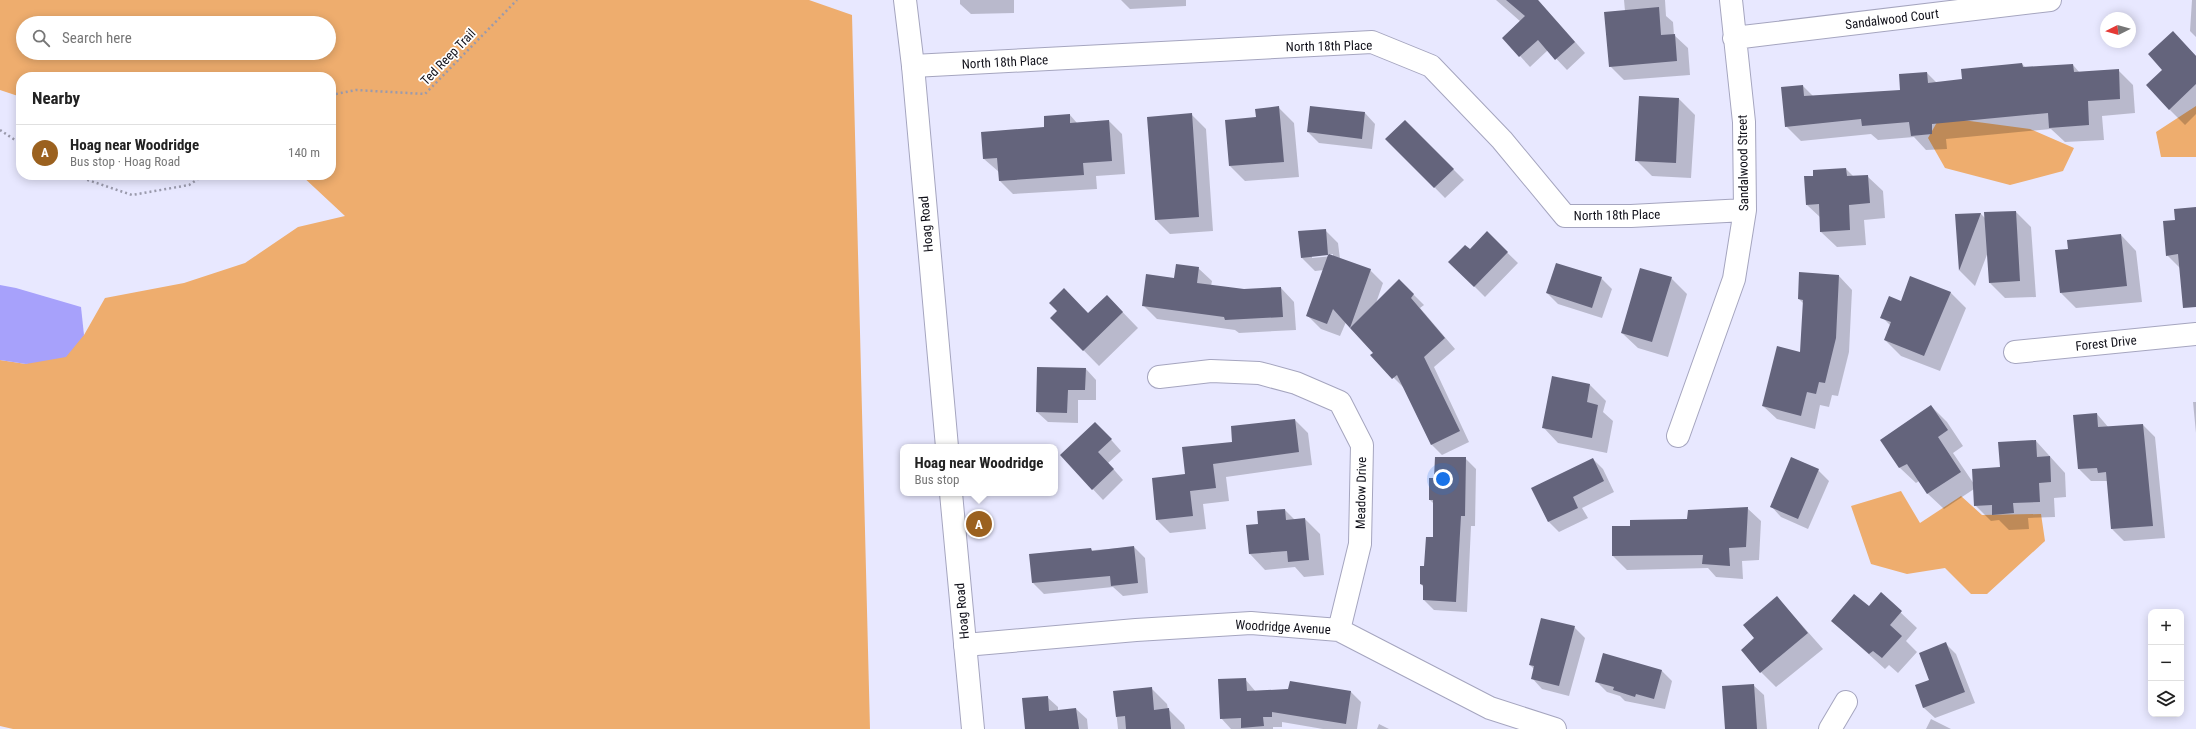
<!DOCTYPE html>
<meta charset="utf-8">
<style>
body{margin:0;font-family:"Roboto Condensed",sans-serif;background:#f6f6f6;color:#222}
.controls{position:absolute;right:12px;bottom:12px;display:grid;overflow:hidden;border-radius:8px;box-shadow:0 2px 10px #0003}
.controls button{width:36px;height:36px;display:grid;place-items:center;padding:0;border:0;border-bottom:1px solid #e0e0e0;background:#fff;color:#222;font:20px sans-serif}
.compass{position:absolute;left:2100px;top:12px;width:36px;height:36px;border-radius:50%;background:#fff;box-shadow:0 2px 10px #0003;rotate:264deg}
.you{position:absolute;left:1443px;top:479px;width:14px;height:14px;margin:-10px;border:3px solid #fff;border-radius:50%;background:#1a73e8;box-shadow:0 0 0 6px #1a73e833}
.badge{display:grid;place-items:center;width:26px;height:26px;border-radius:50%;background:#9b611f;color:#fff;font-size:13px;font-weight:700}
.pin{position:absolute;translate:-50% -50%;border:2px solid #fff;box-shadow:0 1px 4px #0006}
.popup{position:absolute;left:900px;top:444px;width:158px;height:52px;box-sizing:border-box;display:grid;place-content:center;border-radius:8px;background:#fff;filter:drop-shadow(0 1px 3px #0005);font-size:13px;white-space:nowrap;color:#767676}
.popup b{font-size:15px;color:#222}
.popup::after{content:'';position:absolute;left:50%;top:100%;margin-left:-8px;border:8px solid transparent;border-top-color:#fff}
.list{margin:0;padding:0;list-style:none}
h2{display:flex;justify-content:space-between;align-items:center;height:52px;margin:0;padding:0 16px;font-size:17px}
h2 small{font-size:13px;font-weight:400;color:#767676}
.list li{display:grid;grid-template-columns:26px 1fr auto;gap:12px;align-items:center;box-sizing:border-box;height:56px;padding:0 16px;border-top:1px solid #e0e0e0}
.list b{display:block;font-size:15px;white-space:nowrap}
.list p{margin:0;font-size:13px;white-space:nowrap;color:#767676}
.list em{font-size:13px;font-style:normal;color:#767676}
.icon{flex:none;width:22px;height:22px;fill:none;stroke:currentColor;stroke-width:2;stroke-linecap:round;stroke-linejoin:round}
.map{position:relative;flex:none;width:2196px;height:729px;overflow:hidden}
.search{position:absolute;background:#fff;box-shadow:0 2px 10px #0003;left:16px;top:16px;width:320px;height:44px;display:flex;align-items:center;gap:10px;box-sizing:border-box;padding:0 14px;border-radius:22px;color:#767676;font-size:15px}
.panel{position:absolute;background:#fff;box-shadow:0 2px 10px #0003;left:16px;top:72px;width:320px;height:108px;border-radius:16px}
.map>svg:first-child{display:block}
.green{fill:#eead6e;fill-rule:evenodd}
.water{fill:#a7a1fb}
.shadow{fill:#0003;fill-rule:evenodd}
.building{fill:#64647c}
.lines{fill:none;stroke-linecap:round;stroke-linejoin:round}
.minor-casing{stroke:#a5a5bf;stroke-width:24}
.tertiary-casing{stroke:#a5a5bf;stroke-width:24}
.path{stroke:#9a9aac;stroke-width:2.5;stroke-dasharray:2 3;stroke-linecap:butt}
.minor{stroke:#fff;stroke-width:22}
.tertiary{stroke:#fff;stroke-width:22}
.labels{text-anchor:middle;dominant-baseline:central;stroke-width:3.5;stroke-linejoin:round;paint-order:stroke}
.street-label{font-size:13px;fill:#101019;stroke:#fff}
</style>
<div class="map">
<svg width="2196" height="729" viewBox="0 0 2196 729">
<rect width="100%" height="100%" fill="#e8e8ff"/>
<path class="green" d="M 0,0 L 809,0 L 852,15 L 870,729 L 13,729 L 0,726 L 0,360 L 26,364 L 84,335 L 105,298 L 184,283 L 245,263 L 298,227 L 345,216 L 301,175 L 331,175 L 331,77 L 21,77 L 21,97 L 0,90 ZM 23,23 L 329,23 L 329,53 L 23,53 Z
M 2196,106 L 2196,157 L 2161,157 L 2156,132 Z
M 1940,117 L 2030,129 L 2074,148 L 2063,171 L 2010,185 L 1945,168 L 1928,138 Z
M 1901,491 L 1920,523 L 1961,496 L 1982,515 L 2041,514 L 2045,541 L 1987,594 L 1971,594 L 1945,568 L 1907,574 L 1871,564 L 1851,506 Z"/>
<path class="water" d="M 0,285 L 16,288 L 81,307 L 84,335 L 66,357 L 26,364 L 0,360 Z"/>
<path class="shadow" d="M 960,0 L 1014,0 L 1014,13 L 971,14 L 960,4 Z
M 1121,0 L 1186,0 L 1186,6 L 1130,9 Z
M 1496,0 L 1538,0 L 1585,53 L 1567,70 L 1548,50 L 1530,67 L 1520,56 L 1521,22 Z
M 1624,0 L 1665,0 L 1666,16 L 1673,22 L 1674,35 L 1688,48 L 1690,75 L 1624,80 L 1610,66 L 1625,11 Z
M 2192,0 L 2196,0 L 2196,37 L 2190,31 Z
M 2188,48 L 2196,56 L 2196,114 L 2185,125 L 2169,109 L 2164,70 Z
M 2022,64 L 2026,68 L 2073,65 L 2080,73 L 2118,70 L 2133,85 L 2135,113 L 2102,116 L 2104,140 L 2065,142 L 2051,129 L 1946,139 L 1947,149 L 1926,150 L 1914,137 L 1878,140 L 1871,134 L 1801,141 L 1786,126 L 1803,86 L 1813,96 L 1901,91 L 1927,73 L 1937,83 L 1963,80 Z
M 1679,99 L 1695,115 L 1691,178 L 1652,176 L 1636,160 Z
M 1279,108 L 1294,123 L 1299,177 L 1245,181 L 1230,166 L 1257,118 Z
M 1365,113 L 1375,124 L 1372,149 L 1319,143 L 1308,132 Z
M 1191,114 L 1206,129 L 1213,231 L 1170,234 L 1156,220 Z
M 1070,115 L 1077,123 L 1109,121 L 1122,134 L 1125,174 L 1096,176 L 1097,189 L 1013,194 L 1000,181 L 999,172 L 984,159 L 982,133 L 1045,128 Z
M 1405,121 L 1464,180 L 1445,198 L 1387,139 Z
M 1846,169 L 1854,177 L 1867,176 L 1883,191 L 1885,218 L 1864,220 L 1866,245 L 1837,247 L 1821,232 L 1821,218 L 1807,205 Z
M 2196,208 L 2196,296 L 2181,269 L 2167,255 L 2176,221 Z
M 2016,212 L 2031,227 L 2036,297 L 2005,298 L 1990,283 L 1988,252 L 1975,286 L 1960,271 L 1956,215 L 1981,214 L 1985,218 Z
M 1325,230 L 1338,243 L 1340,259 L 1370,270 L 1383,283 L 1376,303 L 1399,280 L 1424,305 L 1420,308 L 1455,349 L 1434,367 L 1469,442 L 1442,455 L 1432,445 L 1404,388 L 1371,355 L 1374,353 L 1346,322 L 1340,336 L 1321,329 L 1308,316 L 1324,270 L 1315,271 L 1302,258 ZM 1333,254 L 1333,256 L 1312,258 L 1312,256 Z
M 1487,233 L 1518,263 L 1485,297 L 1450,262 L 1470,251 Z
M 2121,235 L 2136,251 L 2142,302 L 2076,308 L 2061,293 Z
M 1198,268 L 1212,281 L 1211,286 L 1244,290 L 1281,288 L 1294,302 L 1296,330 L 1239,333 L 1235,330 L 1157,319 L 1143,305 L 1175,279 Z
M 1839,276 L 1852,290 L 1849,352 L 1838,396 L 1832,395 L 1829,407 L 1820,405 L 1815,429 L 1777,419 L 1763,406 L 1801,353 L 1804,304 L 1799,299 Z
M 1601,278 L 1612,289 L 1602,318 L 1558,304 L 1547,293 Z
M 1671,278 L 1687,294 L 1668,357 L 1638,348 L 1622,333 Z
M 1951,293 L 1966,308 L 1940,371 L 1901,356 L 1885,340 L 1891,326 L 1882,317 L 1901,302 Z
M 1107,296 L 1138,328 L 1099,366 L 1052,318 L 1089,314 Z
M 1086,369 L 1096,380 L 1096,400 L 1078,400 L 1078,423 L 1048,422 L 1037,412 Z
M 1553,378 L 1590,385 L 1606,401 L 1603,412 L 1613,421 L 1607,453 L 1558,443 L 1543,427 Z
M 2193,402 L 2196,402 L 2196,433 Z
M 1931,406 L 1947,422 L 1963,446 L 1953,453 L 1974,484 L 2001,468 L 2036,441 L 2065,473 L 2066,497 L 2054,498 L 2055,517 L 2028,518 L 2029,529 L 2009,530 L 1999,520 L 1991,521 L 1975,505 L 1974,489 L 1944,509 L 1928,494 L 1919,481 L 1916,483 L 1900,468 L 1882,440 Z
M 2097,414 L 2109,428 L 2143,425 L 2155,437 L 2165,538 L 2124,541 L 2112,529 L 2108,481 L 2091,481 L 2079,469 Z
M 1295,420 L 1308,433 L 1312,465 L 1226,477 L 1229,501 L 1203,504 L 1206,529 L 1170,533 L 1157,520 L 1234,443 Z
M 1106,434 L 1121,451 L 1108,463 L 1123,480 L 1103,500 L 1061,455 Z
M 1465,458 L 1476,469 L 1475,526 L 1471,526 L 1467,612 L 1434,610 L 1424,600 L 1424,588 L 1421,584 L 1434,538 L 1434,504 L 1430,500 L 1436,479 Z
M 1593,459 L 1603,469 L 1614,492 L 1582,508 L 1588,518 L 1559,532 L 1549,522 L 1532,489 Z
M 1818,470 L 1829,481 L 1808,529 L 1781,517 L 1771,506 Z
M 1747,508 L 1761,521 L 1759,560 L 1742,561 L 1743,579 L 1716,577 L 1708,568 L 1627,570 L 1613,556 L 1613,527 L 1631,527 L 1688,520 Z
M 1285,510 L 1295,520 L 1305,519 L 1320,534 L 1324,575 L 1304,577 L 1295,567 L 1265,570 L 1250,554 L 1247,526 L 1259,525 Z
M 1134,547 L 1145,558 L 1148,593 L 1123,596 L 1113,587 L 1044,594 L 1033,583 L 1030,555 Z
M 1881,594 L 1917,628 L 1906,641 L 1917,652 L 1898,673 L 1889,665 L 1885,669 L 1832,621 L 1869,608 Z
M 1777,597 L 1823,649 L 1776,687 L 1761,672 Z
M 1574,627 L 1585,638 L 1569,696 L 1542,689 L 1532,678 L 1534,669 L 1530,665 Z
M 1946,644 L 1956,654 L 1975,703 L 1935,718 L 1924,708 L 1916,686 L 1930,680 Z
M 1662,671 L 1672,681 L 1665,709 L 1625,701 L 1620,696 L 1607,692 L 1596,681 Z
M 1245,679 L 1256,692 L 1289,690 L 1351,692 L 1361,702 L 1357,729 L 1323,729 L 1282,722 L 1282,727 L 1273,727 L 1273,729 L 1231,729 L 1221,718 Z
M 1753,685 L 1764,695 L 1767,729 L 1727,729 Z
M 1151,688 L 1167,704 L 1168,709 L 1184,725 L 1185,729 L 1118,729 L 1114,692 Z
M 1047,697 L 1058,707 L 1058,711 L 1076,709 L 1087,719 L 1088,729 L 1026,729 Z
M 1931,719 L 1951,729 L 1926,729 Z
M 1379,724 L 1389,729 L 1377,729 Z"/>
<path class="building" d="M 1506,0 L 1538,0 L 1575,42 L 1555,60 L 1538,40 L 1519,57 L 1502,38 L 1525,16 Z
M 1659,7 L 1661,35 L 1675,34 L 1677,61 L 1609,67 L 1604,12 Z
M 2173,31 L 2196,56 L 2196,84 L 2169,110 L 2146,85 L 2162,70 L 2148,54 Z
M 2022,63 L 2023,67 L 2073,64 L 2074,72 L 2119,69 L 2120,99 L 2088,101 L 2089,125 L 2049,128 L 2048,113 L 1932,124 L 1932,134 L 1911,136 L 1909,122 L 1862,126 L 1861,119 L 1785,127 L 1781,87 L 1803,85 L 1804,96 L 1900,90 L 1899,74 L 1927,72 L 1928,83 L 1962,79 L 1961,69 Z
M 1639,96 L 1679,98 L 1676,163 L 1635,161 Z
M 1279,106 L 1284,162 L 1229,166 L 1225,120 L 1256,117 L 1255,109 Z
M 1310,106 L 1365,112 L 1362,139 L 1307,132 Z
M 1192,113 L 1199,217 L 1155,220 L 1147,117 Z
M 1070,114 L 1070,123 L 1109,120 L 1112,161 L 1083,163 L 1084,175 L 999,181 L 997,158 L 983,159 L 981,132 L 1044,127 L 1044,116 Z
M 1405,120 L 1454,169 L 1434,188 L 1385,139 Z
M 1846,168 L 1847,176 L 1868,175 L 1870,203 L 1849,205 L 1850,230 L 1820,232 L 1819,204 L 1806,205 L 1804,176 L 1813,176 L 1813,170 Z
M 2196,207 L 2196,307 L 2183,308 L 2178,254 L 2166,256 L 2163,221 L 2175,220 L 2174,209 Z
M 2016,211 L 2020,281 L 1989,283 L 1984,212 Z
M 1981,213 L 1959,271 L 1955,214 Z
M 1326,229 L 1328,255 L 1329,254 L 1371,269 L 1350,328 L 1333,309 L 1327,324 L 1306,316 L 1328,255 L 1301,258 L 1298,231 Z
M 1487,231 L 1508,252 L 1474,287 L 1448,262 L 1465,245 L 1470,249 Z
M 2121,234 L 2127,286 L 2060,293 L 2055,250 L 2068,249 L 2067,240 Z
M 1556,263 L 1602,277 L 1592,308 L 1546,293 Z
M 1176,264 L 1199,267 L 1197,283 L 1244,289 L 1281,287 L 1283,317 L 1225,320 L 1224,317 L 1142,306 L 1146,274 L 1174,278 Z
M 1640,268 L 1672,277 L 1652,342 L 1621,333 Z
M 1799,272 L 1839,275 L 1836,338 L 1825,383 L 1819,382 L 1816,394 L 1807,392 L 1801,416 L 1762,406 L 1777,346 L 1800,352 L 1803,300 L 1798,299 Z
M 1910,276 L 1951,292 L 1924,356 L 1884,340 L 1891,322 L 1880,318 L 1889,296 L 1901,301 Z
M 1399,279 L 1414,294 L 1411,298 L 1445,338 L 1424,357 L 1460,431 L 1431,445 L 1397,375 L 1392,379 L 1370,355 L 1373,353 L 1350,328 Z
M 1064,288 L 1088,313 L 1107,295 L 1123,312 L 1083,351 L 1050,318 L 1057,311 L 1049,303 Z
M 1037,367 L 1086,368 L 1085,390 L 1068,390 L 1067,413 L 1036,412 Z
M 1552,376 L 1590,384 L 1587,402 L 1598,405 L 1592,438 L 1542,428 Z
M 1931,405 L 1948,430 L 1938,437 L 1961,472 L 1927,494 L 1907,464 L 1899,468 L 1880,440 Z
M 2097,413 L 2098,427 L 2143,424 L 2153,526 L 2111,529 L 2106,472 L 2098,473 L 2097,468 L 2078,469 L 2073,415 Z
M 1295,419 L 1299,452 L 1213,464 L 1216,488 L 1190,491 L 1193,516 L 1156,520 L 1152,478 L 1185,474 L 1182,447 L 1232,442 L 1231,426 Z
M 1095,422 L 1112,439 L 1098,452 L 1114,469 L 1092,490 L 1060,455 Z
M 2036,440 L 2037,457 L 2050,456 L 2051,482 L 2039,483 L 2040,502 L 2013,503 L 2014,513 L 1992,515 L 1992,505 L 1974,506 L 1972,469 L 2000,467 L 1998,442 Z
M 1435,457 L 1466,457 L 1465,516 L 1461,516 L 1456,602 L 1423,600 L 1423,585 L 1420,584 L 1420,566 L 1424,566 L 1426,537 L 1433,537 L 1433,500 L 1429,500 L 1429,478 L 1434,478 Z
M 1791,457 L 1819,469 L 1798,519 L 1770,507 Z
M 1593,458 L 1604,481 L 1573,497 L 1578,508 L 1548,522 L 1531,488 Z
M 1748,507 L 1746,547 L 1729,548 L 1730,566 L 1702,564 L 1703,555 L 1612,556 L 1612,526 L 1630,526 L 1630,520 L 1687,519 L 1688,510 Z
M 1285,509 L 1286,520 L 1305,518 L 1309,560 L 1288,562 L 1287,551 L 1249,554 L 1246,525 L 1258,524 L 1257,511 Z
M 1134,546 L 1138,583 L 1111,586 L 1110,576 L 1032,583 L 1029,554 L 1091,548 L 1092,551 Z
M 1881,592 L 1902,611 L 1890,625 L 1902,636 L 1882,658 L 1873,651 L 1869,654 L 1831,621 L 1854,594 L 1869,606 Z
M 1777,596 L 1808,633 L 1760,673 L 1741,650 L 1754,638 L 1743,625 Z
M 1541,618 L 1575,626 L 1559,686 L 1531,679 L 1534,666 L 1529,665 Z
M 1946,642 L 1965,692 L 1923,708 L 1915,685 L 1929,680 L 1919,653 Z
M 1603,653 L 1662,670 L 1654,699 L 1636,694 L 1635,697 L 1613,690 L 1614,687 L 1595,682 Z
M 1246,678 L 1247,691 L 1288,689 L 1290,681 L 1351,691 L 1346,724 L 1272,712 L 1272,717 L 1263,717 L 1264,726 L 1241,728 L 1241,718 L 1220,719 L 1218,679 Z
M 1754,684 L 1757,729 L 1725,729 L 1722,686 Z
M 1152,687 L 1154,710 L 1169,708 L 1171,729 L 1126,729 L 1125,716 L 1116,717 L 1113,691 Z
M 1048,696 L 1049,711 L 1076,708 L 1079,729 L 1025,729 L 1022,698 Z"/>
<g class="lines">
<g class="minor-casing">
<path id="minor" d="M 1734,38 L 2050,0
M 913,66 L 1372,42 L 1431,66 L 1502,140 L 1565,216 L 1631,216 L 1745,210
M 2015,352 L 2196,334
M 1159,377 L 1211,371 L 1259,373 L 1296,383 L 1340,402 L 1362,445 L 1360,544 L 1339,630
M 1678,436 L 1734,279 L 1745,210 L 1744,122 L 1731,0
M 965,645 L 1136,630 L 1251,623 L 1339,630 L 1490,708 L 1555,729
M 1830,729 L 1846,702"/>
</g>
<g class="tertiary-casing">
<path id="tertiary" d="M 905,0 L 913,66 L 947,447
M 951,493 L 973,729"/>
</g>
<path class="path" d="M 331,95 L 356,90 L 425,94 L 517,0
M 0,130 L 21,144
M 73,175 L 132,195 L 189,185 L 204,175"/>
<use href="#minor" class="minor"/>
<use href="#tertiary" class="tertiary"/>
</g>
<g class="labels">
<g class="street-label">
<text transform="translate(1892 19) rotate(-7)">Sandalwood Court</text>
<text transform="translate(1329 46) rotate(-1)">North 18th Place</text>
<text transform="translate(448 57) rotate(-46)">Ted Reep Trail</text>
<text transform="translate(1005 62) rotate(-3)">North 18th Place</text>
<text transform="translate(1743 163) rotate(-91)">Sandalwood Street</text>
<text transform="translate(1617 215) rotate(-1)">North 18th Place</text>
<text transform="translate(926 224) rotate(-95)">Hoag Road</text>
<text transform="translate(2106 343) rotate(-6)">Forest Drive</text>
<text transform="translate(1361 493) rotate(-89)">Meadow Drive</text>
<text transform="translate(962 611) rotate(-95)">Hoag Road</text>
<text transform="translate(1283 627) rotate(3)">Woodridge Avenue</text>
</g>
</g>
</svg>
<div class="controls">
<button>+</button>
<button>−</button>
<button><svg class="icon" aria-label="layers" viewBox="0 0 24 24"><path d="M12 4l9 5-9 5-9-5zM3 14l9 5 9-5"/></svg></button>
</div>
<svg class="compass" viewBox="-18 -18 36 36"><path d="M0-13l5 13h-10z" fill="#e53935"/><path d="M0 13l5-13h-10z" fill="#767676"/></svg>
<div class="you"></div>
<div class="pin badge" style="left:979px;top:524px">A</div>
<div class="popup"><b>Hoag near Woodridge</b>Bus stop</div>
<div class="search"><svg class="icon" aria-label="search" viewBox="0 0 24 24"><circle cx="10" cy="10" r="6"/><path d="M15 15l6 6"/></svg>Search here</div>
<section class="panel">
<h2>Nearby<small></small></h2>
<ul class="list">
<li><span class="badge">A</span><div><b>Hoag near Woodridge</b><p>Bus stop · Hoag Road</p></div><em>140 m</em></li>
</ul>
</section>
</div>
